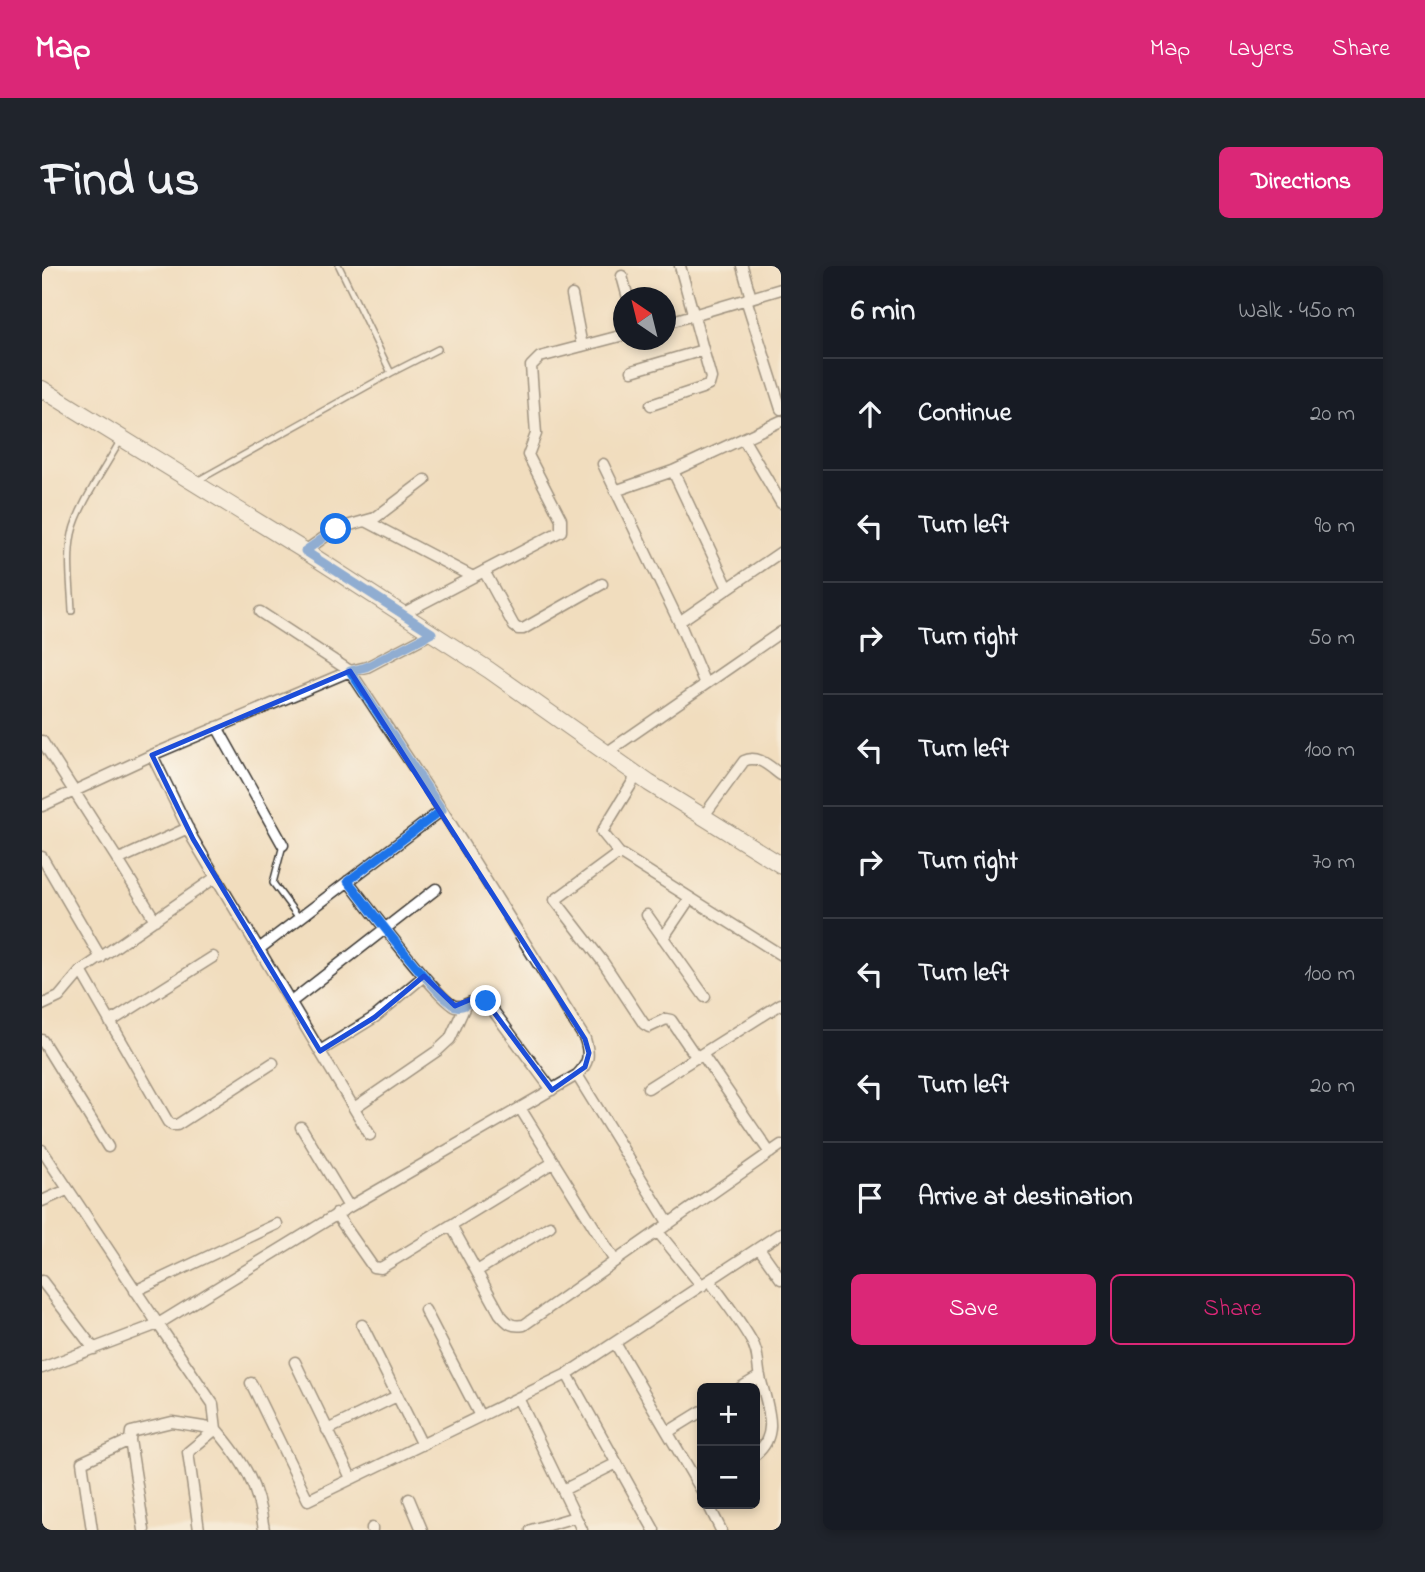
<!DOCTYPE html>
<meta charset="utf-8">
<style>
body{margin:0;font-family:"Indie Flower",sans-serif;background:#20242c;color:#f1f3f6}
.controls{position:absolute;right:21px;bottom:21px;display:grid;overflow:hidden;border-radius:10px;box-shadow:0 4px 10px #0003}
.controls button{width:63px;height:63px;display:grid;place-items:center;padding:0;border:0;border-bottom:2px solid #363941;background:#171b24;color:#f1f3f6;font:35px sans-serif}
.compass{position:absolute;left:571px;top:21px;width:63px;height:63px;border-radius:50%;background:#171b24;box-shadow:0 4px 10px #0003;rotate:325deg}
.stop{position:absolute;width:21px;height:21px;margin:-16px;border:5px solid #1a73e8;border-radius:50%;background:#fff}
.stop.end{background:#1a73e8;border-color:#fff;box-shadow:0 2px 7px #0008}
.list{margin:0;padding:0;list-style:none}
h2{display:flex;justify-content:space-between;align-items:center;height:91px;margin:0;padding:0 28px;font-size:30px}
h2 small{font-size:23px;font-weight:400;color:#9ea1a6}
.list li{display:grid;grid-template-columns:46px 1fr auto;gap:21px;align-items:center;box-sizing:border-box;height:112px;padding:0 28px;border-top:2px solid #363941}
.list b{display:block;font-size:26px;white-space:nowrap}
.list em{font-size:23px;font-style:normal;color:#9ea1a6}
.actions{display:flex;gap:14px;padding:21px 28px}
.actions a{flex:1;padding:16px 0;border:2px solid #db2777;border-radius:10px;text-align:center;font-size:24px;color:#db2777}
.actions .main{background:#db2777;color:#fff}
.icon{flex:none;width:38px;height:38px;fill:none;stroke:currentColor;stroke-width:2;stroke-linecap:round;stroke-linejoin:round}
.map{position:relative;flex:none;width:739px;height:1264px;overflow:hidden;border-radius:10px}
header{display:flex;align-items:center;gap:42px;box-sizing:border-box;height:98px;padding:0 35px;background:#db2777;color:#fff}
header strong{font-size:33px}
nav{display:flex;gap:38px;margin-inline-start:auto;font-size:24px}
.intro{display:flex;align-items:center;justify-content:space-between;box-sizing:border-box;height:168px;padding:0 42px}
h1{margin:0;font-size:49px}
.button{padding:18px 32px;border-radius:10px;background:#db2777;color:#fff;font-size:24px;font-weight:700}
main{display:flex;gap:42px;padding:0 42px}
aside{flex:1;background:#171b24;border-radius:10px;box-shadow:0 4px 10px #0003}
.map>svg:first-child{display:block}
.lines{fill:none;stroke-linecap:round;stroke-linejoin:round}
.lane-casing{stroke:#3c3934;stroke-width:8}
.street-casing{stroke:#3c3934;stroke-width:13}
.secondary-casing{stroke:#3c3934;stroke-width:18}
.lane{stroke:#fff;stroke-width:5}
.street{stroke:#fff;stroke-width:10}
.secondary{stroke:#fff;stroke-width:16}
.route{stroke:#1a73e8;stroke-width:9}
.marked{fill:none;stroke:#1d4ed8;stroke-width:5;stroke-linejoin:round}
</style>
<header>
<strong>Map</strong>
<nav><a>Map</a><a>Layers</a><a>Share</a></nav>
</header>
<div class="intro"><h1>Find us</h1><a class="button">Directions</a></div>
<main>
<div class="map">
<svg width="739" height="1264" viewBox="0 0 739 1264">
<rect width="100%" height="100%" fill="#fdfcf7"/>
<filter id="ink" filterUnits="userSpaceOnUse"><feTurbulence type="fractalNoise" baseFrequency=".0143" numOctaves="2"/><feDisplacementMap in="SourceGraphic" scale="14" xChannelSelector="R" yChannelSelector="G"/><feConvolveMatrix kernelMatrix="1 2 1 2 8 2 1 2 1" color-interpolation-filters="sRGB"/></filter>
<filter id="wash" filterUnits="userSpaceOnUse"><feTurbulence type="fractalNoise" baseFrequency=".00686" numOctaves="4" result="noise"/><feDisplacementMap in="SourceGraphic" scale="28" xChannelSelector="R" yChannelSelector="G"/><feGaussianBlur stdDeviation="1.57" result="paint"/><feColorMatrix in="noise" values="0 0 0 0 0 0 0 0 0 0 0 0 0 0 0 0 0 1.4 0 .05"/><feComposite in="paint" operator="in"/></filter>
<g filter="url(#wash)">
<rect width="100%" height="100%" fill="#f1ddbe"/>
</g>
<g filter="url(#ink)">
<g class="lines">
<g class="lane-casing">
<path id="lane" d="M 297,0 L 349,107
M 155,215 L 349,107 L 396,83
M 30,345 C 29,320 25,293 30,268 C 36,240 64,201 78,175
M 241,579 L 231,617 L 257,652"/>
</g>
<g class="street-casing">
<path id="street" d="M 700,0 L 709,32
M 580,10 L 586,32
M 530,29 L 540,80
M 704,33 L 739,143
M 624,57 L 739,23
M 590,105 L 661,84
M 609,139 L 660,122 L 667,119 L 669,112 L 638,0
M 702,174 L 739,237
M 561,198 L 637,356 L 663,418
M 631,205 L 686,322
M 573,225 L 631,205 L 739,155
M 324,255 L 431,311
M 263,285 L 294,263 L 333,252 L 383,214
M 442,305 L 472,360 L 476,363 L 481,363 L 560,318
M 360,348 L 519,265 L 519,253 L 486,189 L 494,168 L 489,100 L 498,91 L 582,69
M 637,356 L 739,286
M 175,461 L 241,579
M 0,475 L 74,591 L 80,592 L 146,562
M 564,487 L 739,366
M 110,489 L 151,573 L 328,869
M 595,509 L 560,566 L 577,587 L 739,689
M 0,540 L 110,489 L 308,405 L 325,401 L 390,367
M 661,551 L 702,495 C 716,488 728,501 739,509
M 577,587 L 513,634 L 561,696 L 602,758 L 607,761 L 624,753 L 629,754 L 655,792
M 0,591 L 59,692
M 74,591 L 113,654
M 306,615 C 320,633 398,736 413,740 C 425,743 431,729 444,735 L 510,824
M 605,649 L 663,731
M 621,672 L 648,632
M 217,683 L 400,544
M 39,705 L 126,856 L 130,859 L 135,859 L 231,797
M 249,736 L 394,623
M 0,739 L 17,731 L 39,705 L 174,611
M 68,756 L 171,691
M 0,774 L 66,881
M 278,785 L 333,751 L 382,710
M 660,788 L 728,887
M 535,809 L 627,958
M 606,822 L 739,738
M 312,842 L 395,785 L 408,773 L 424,738
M 478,842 L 573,995
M 259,861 L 307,941
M 0,884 L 116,1058 L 307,941 L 535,809 C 547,797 548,789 543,773 L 400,544 L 308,405 L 218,346
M 0,935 L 25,924
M 294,948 L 331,1001 L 339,1002 L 512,896
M 409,959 L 458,1048 C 466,1058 470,1061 482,1059 L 739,879
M 616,966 L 660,1020
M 717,982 L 739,1013
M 435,1005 L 508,960
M 0,1015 L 52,1083
M 668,1015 C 682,1034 697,1053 709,1074 C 717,1086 715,1098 718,1111 C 725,1141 739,1168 713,1189
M 93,1025 L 235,958
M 383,1044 L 438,1150
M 320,1059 L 380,1179
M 573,1077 L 660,1225
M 253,1096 L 309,1212
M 0,1102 L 116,1058 L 171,1138 L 174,1163 L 146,1186 L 157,1264
M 525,1108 L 612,1264
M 209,1117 L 266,1234 L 525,1108 L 739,967
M 698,1122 L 718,1110
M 476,1132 L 540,1264
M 285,1164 L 355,1130
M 626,1166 L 660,1145
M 521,1224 L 575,1197
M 367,1233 L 380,1264
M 666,1238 L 679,1264
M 330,1262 L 330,1264
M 50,1264 L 40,1196 L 88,1174
M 102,1264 L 88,1174 L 89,1166 L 130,1156 L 174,1163 C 203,1197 216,1219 222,1264
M 489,1264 L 533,1251"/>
</g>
<g class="secondary-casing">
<path id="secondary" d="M 0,123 L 263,285 L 447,404 L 607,517 L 739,599"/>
</g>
<use href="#lane" class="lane"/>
<use href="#street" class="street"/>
<use href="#secondary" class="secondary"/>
</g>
</g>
<g class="lines" filter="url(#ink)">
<path class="route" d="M 294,263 L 263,285 L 390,367 L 324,401 L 308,405 L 400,544 L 306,615 C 320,633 398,736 413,740 C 425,743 431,729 444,735"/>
</g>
<path d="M0 0H739V1264H0ZM 308,405 L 543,773 L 547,787 L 543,801 L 510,824 L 439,729 L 413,740 L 382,710 L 333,751 L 278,785 L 151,573 L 110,489 Z" fill="#f1ddbe" fill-opacity=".55" fill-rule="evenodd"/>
<path class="marked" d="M 308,405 L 543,773 L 547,787 L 543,801 L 510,824 L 439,729 L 413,740 L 382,710 L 333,751 L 278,785 L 151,573 L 110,489 Z"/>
</svg>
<div class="controls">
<button>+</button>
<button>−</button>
</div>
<svg class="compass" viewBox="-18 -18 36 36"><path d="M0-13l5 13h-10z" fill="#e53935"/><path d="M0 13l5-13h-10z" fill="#9ea1a6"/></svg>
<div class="stop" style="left:294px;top:263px"></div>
<div class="stop end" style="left:444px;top:735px"></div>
</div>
<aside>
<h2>6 min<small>Walk · 450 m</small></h2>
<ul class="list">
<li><svg class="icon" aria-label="ahead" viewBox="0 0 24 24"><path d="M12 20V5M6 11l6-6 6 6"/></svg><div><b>Continue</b></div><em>20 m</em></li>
<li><svg class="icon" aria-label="left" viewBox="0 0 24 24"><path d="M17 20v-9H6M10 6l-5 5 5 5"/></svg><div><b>Turn left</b></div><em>90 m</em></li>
<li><svg class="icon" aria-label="right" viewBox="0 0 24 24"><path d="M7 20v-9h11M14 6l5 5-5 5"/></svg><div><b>Turn right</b></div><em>50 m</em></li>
<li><svg class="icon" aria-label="left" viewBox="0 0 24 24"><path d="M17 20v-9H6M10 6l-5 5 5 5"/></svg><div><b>Turn left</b></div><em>100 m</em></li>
<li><svg class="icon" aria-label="right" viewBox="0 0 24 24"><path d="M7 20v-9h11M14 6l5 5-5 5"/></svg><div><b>Turn right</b></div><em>70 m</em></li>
<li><svg class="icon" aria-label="left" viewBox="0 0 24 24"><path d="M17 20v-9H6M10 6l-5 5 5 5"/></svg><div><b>Turn left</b></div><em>100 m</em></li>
<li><svg class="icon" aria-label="left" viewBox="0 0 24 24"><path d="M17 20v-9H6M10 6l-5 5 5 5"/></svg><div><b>Turn left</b></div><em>20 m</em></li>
<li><svg class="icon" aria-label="arrive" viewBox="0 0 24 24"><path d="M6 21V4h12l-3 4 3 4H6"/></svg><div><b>Arrive at destination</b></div></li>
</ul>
<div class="actions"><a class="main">Save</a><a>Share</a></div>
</aside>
</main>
